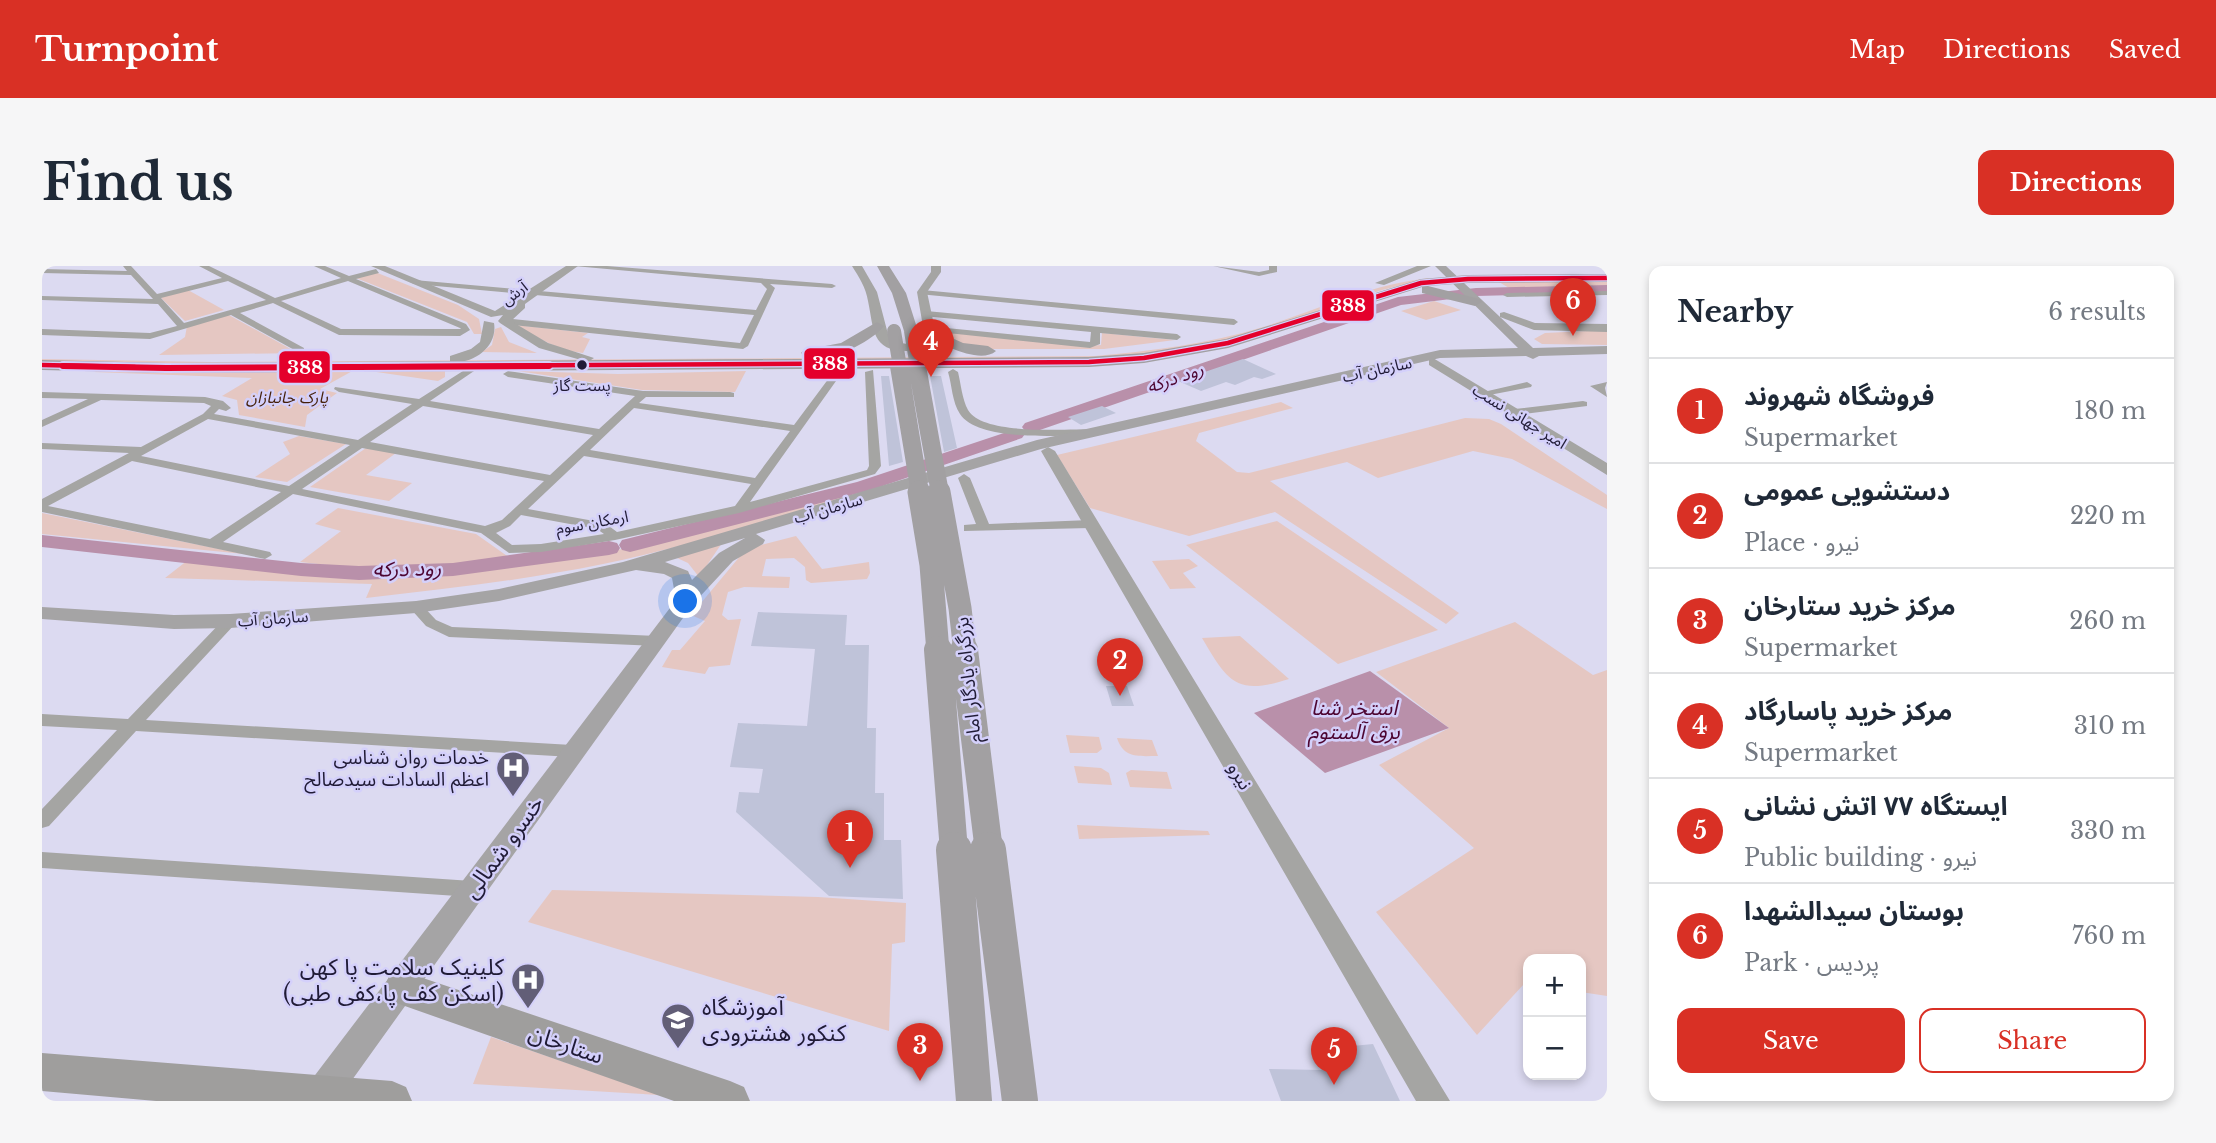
<!DOCTYPE html>
<meta charset="utf-8">
<style>
body{margin:0;font-family:"Libre Baskerville","Noto Sans Arabic",serif;background:#f6f6f7;color:#1f2937}
.controls{position:absolute;right:21px;bottom:21px;display:grid;overflow:hidden;border-radius:14px;box-shadow:0 4px 10px #0003}
.controls button{width:63px;height:63px;display:grid;place-items:center;padding:0;border:0;border-bottom:2px solid #e0e1e3;background:#fff;color:#1f2937;font:35px sans-serif}
.you{position:absolute;left:644px;top:336px;width:24px;height:24px;margin:-18px;border:5px solid #fff;border-radius:50%;background:#1a73e8;box-shadow:0 0 0 10px #1a73e833}
.badge{display:grid;place-items:center;width:46px;height:46px;border-radius:50%;background:#d93025;color:#fff;font-size:23px;font-weight:700}
.pin{position:absolute;translate:-50% -58px;filter:drop-shadow(0 2px 4px #0008)}
.pin::after{content:'';position:absolute;top:37px;width:24px;height:21px;background:inherit;clip-path:polygon(0 0,100% 0,50% 100%)}
.list{margin:0;padding:0;list-style:none}
h2{display:flex;justify-content:space-between;align-items:center;height:91px;margin:0;padding:0 28px;font-size:30px}
h2 small{font-size:23px;font-weight:400;color:#747a83}
.list li{display:grid;grid-template-columns:46px 1fr auto;gap:21px;align-items:center;box-sizing:border-box;height:105px;padding:0 28px;border-top:2px solid #e0e1e3}
.list b{display:block;font-size:26px;white-space:nowrap}
.list p{margin:0;font-size:23px;white-space:nowrap;color:#747a83}
.list em{font-size:23px;font-style:normal;color:#747a83}
.actions{display:flex;gap:14px;padding:21px 28px}
.actions a{flex:1;padding:16px 0;border:2px solid #d93025;border-radius:14px;text-align:center;font-size:24px;color:#d93025}
.actions .main{background:#d93025;color:#fff}
.map{position:relative;flex:none;width:1565px;height:835px;overflow:hidden;border-radius:14px}
header{display:flex;align-items:center;gap:42px;box-sizing:border-box;height:98px;padding:0 35px;background:#d93025;color:#fff}
header strong{font-size:33px}
nav{display:flex;gap:38px;margin-inline-start:auto;font-size:24px}
.intro{display:flex;align-items:center;justify-content:space-between;box-sizing:border-box;height:168px;padding:0 42px}
h1{margin:0;font-size:49px}
.button{padding:18px 32px;border-radius:14px;background:#d93025;color:#fff;font-size:24px;font-weight:700}
main{display:flex;gap:42px;padding:0 42px}
aside{flex:1;background:#fff;border-radius:14px;box-shadow:0 4px 10px #0003}
.map>svg:first-child{display:block}
.green{fill:#e5c7c2}
.water{fill:#b990aa}
.lines{fill:none;stroke-linecap:round;stroke-linejoin:round}
.river{fill:#b990aa;fill-rule:evenodd}
.building{fill:#bfc3d9}
.minor{fill:#a5a5a3;fill-rule:evenodd}
.tertiary{fill:#a5a5a3;fill-rule:evenodd}
.secondary{fill:#a5a4a5;fill-rule:evenodd}
.primary{fill:#9f9e9d;fill-rule:evenodd}
.trunk{fill:#a2a0a2;fill-rule:evenodd}
.trunk-bridge-far4{stroke:#a2a0a2;stroke-width:14}
.trunk-bridge-far3{stroke:#a2a0a2;stroke-width:18}
.trunk-bridge-far2{stroke:#a2a0a2;stroke-width:23}
.trunk-bridge-far1{stroke:#a2a0a2;stroke-width:28}
.trunk-bridge{stroke:#a2a0a2;stroke-width:36}
.bus-1-far1-casing{stroke:#d4d0fb;stroke-width:7}
.bus-1-casing{stroke:#d4d0fb;stroke-width:10}
.bus-1-far1{stroke:#e4002b;stroke-width:4.5}
.bus-1{stroke:#e4002b;stroke-width:6}
.bus-dot{fill:#201b36;stroke:#d4d0fb;stroke-width:2.5}
.labels{text-anchor:middle;dominant-baseline:central;stroke-width:5;stroke-linejoin:round;paint-order:stroke}
.far-street-label{font-size:16px;fill:#201b36;stroke:#d4d0fb}
.far-bus-label{font-size:16px;fill:#201b36;stroke:#d4d0fb}
.far-park-label{font-size:16px;font-style:italic;fill:#441f08;stroke:#d4d0fb}
.far-water-label{font-size:18px;font-style:italic;fill:#4d0531;stroke:#d4d0fb}
.street-label{font-size:19px;fill:#201b36;stroke:#d4d0fb}
.poi-label{font-size:19px;fill:#201b36;stroke:#d4d0fb;text-anchor:end}
.water-label{font-size:21px;font-style:italic;fill:#4d0531;stroke:#d4d0fb}
.near-street-label{font-size:23px;fill:#201b36;stroke:#d4d0fb}
.near-poi-label{font-size:23px;fill:#201b36;stroke:#d4d0fb;text-anchor:end}
.line-badge{stroke:#d4d0fb;stroke-width:2.5}
.badge-label{font-size:19px;text-anchor:middle;font-weight:bold;fill:#fff}
</style>
<header>
<strong>Turnpoint</strong>
<nav><a>Map</a><a>Directions</a><a>Saved</a></nav>
</header>
<div class="intro"><h1>Find us</h1><a class="button">Directions</a></div>
<main>
<div class="map">
<svg width="1565" height="835" viewBox="0 0 1565 835">
<rect width="100%" height="100%" fill="#dcdaf1"/>
<path class="green" d="M 333,6 L 416,39 L 437,53 L 440,68 L 432,68 L 425,56 L 314,12 Z
M 1389,12 L 1340,24 L 1181,76 L 1079,91 L 575,97 L 126,99 L 0,95 L 0,93 L 171,96 L 1053,90 C 1110,85 1166,78 1221,61 C 1276,44 1331,17 1389,12 Z
M 1565,14 L 1565,21 L 1467,22 L 1457,16 Z
M 146,24 L 182,44 L 143,55 L 118,31 Z
M 1392,35 L 1419,44 L 1384,54 L 1359,45 Z
M 185,48 L 256,87 L 117,89 L 143,71 L 145,60 Z
M 474,59 L 546,67 L 540,71 L 548,73 L 541,87 C 514,84 497,72 474,59 Z
M 459,61 L 467,76 L 495,87 L 440,86 L 450,79 L 453,63 Z
M 1565,64 L 1565,79 L 1500,78 L 1492,73 L 1503,67 Z
M 897,65 L 1046,80 L 1059,79 L 1060,67 L 1133,74 L 1062,83 L 944,83 C 926,81 910,77 897,65 Z
M 311,102 L 403,104 L 403,111 L 396,115 L 314,103 L 278,123 L 295,127 L 265,149 L 263,161 L 197,149 L 195,134 L 180,130 L 210,112 L 52,106 L 57,104 Z
M 476,105 L 576,108 L 704,105 L 693,126 L 600,124 Z
M 1239,136 L 1251,142 L 1157,167 L 1154,175 L 1195,206 L 1207,207 L 1423,152 L 1447,153 L 1459,158 L 1565,229 L 1565,243 L 1470,193 L 1431,185 L 1336,212 L 1305,196 L 1228,215 L 1417,347 L 1404,358 L 1233,246 L 1147,270 L 1048,242 L 1015,189 Z
M 257,170 L 304,178 L 245,216 L 213,211 L 248,188 L 241,176 Z
M 324,182 L 354,187 L 324,209 L 370,217 L 347,235 L 268,221 Z
M 839,216 L 843,220 C 750,248 656,278 561,298 C 483,314 403,323 324,332 L 330,318 L 123,312 L 146,294 C 200,299 255,307 309,309 C 490,315 668,266 839,216 Z
M 296,242 L 434,268 L 471,294 L 402,301 L 322,303 L 258,296 L 299,265 L 273,258 Z
M 0,247 L 202,288 L 0,268 Z
M 1235,255 L 1396,364 L 1296,398 L 1144,279 Z
M 754,270 L 780,303 L 827,296 L 828,307 L 825,313 L 769,317 L 764,314 L 763,301 L 752,292 L 724,293 L 720,310 L 748,311 L 747,322 L 702,321 L 686,326 L 680,349 L 686,354 L 699,353 L 688,399 L 667,401 L 663,408 L 620,401 L 630,384 L 638,384 L 663,355 L 649,349 L 704,283 Z
M 680,277 L 657,311 L 646,297 L 633,291 Z
M 1147,293 L 1156,300 L 1141,307 L 1154,322 L 1128,323 L 1110,295 Z
M 1473,356 L 1551,409 L 1565,404 L 1565,730 L 1539,726 L 1539,693 L 1486,693 L 1486,719 L 1482,718 L 1435,769 L 1334,646 L 1432,582 L 1337,499 L 1407,462 L 1334,406 Z
M 1198,370 L 1247,413 C 1194,430 1186,416 1160,372 Z
M 1024,469 L 1057,471 L 1060,483 L 1055,487 L 1028,487 Z
M 1075,472 L 1110,474 L 1116,490 C 1097,490 1082,493 1075,472 Z
M 1032,500 L 1059,502 L 1067,507 L 1070,519 L 1036,517 Z
M 1089,504 L 1125,506 L 1130,523 L 1088,521 L 1084,507 Z
M 1035,559 L 1166,565 L 1168,569 L 1037,573 Z
M 510,624 L 776,631 L 864,637 L 863,676 L 850,678 L 847,765 L 486,656 Z
M 449,771 L 618,829 L 431,818 Z"/>
<path class="water" d="M 1328,405 L 1407,462 L 1283,507 L 1212,447 Z"/>
<g class="lines">
<path class="river" d="M 1565,19 L 1565,27 L 1434,30 L 1359,39 L 995,165 L 983,165 L 980,161 L 983,157 L 1356,31 L 1434,22 Z
M 974,163 L 983,168 L 980,172 L 829,224 L 588,286 L 580,284 L 577,279 L 580,274 L 815,216 Z
M 0,269 L 259,297 L 317,300 L 411,297 L 567,275 L 575,277 L 578,282 L 575,287 L 567,289 L 411,310 L 317,314 L 259,310 L 0,281 Z"/>
</g>
<path class="building" d="M 1201,93 L 1234,108 L 1220,113 L 1212,111 L 1193,119 L 1184,116 L 1159,125 L 1136,115 Z
M 839,110 L 847,110 L 861,196 L 847,200 Z
M 888,110 L 899,110 L 915,182 L 902,186 Z
M 1060,140 L 1074,147 L 1039,159 L 1026,151 Z
M 716,346 L 805,349 L 803,379 L 827,379 L 825,462 L 834,462 L 833,527 L 842,527 L 842,574 L 859,574 L 861,633 L 787,630 L 694,546 L 697,526 L 717,527 L 721,503 L 688,501 L 696,457 L 765,460 L 773,383 L 709,380 Z
M 1064,420 L 1085,420 L 1092,440 L 1070,440 Z
M 1331,778 L 1358,835 L 1239,835 L 1227,803 L 1280,804 L 1270,784 Z"/>
<g class="lines">
<path class="minor" d="M 81,0 L 89,0 L 115,28 L 180,12 L 157,0 L 167,0 L 233,32 L 299,12 L 272,0 L 283,0 L 307,10 L 334,3 L 337,7 L 314,13 L 424,58 L 428,64 L 418,70 L 297,69 L 231,37 L 198,47 L 262,82 L 262,86 L 256,86 L 189,49 L 108,73 L 0,69 L 0,63 L 108,67 L 135,60 L 116,38 L 0,34 L 0,30 L 111,33 L 89,9 L 0,7 L 0,3 L 85,5 ZM 186,15 L 224,34 L 142,57 L 119,32 ZM 306,15 L 418,62 L 419,63 L 299,63 L 239,35 Z
M 532,0 L 565,0 L 790,18 L 794,20 L 790,22 L 728,18 L 733,22 L 706,80 L 701,83 L 462,58 L 458,55 L 462,52 L 698,77 L 712,49 L 372,18 L 368,16 L 372,14 L 714,44 L 725,23 L 719,17 Z
M 1171,0 L 1217,6 L 1227,4 L 1227,0 L 1235,0 L 1235,6 L 1217,10 Z
M 880,24 L 1192,53 L 1196,56 L 1192,59 L 877,28 Z
M 1565,25 L 1565,29 L 1465,31 L 1461,29 L 1465,27 Z
M 884,45 L 1135,68 L 1139,71 L 1135,74 L 1058,67 L 1058,78 L 1048,82 L 887,65 L 884,64 L 884,60 L 1048,76 L 1049,66 L 881,50 L 881,46 Z
M 432,98 L 435,99 L 435,103 L 388,135 L 557,163 L 593,130 L 466,111 L 461,108 L 466,105 L 601,125 L 688,126 L 692,127 L 692,131 L 604,131 L 597,137 L 752,159 L 793,104 L 799,104 L 799,108 L 708,236 L 825,204 L 827,200 L 823,106 L 831,104 L 839,200 L 833,208 L 697,247 L 573,274 L 499,286 L 467,287 L 439,267 L 251,228 L 181,276 L 228,286 L 230,289 L 223,293 L 0,246 L 0,233 L 87,187 L 0,183 L 0,177 L 99,181 L 161,148 L 169,140 L 162,137 L 59,134 L 0,161 L 0,154 L 46,133 L 0,132 L 0,126 L 163,131 L 181,135 L 189,142 L 184,145 L 177,143 L 172,148 L 316,174 L 370,138 L 297,126 L 292,123 L 293,121 L 377,133 ZM 381,140 L 551,169 L 508,209 L 328,176 ZM 592,142 L 748,165 L 713,212 L 548,184 ZM 166,153 L 308,179 L 247,220 L 99,190 ZM 320,182 L 502,215 L 460,254 L 443,260 L 260,223 ZM 542,190 L 709,218 L 693,240 L 575,266 L 563,257 L 486,243 ZM 90,195 L 239,226 L 168,273 L 6,240 ZM 479,249 L 555,263 L 562,268 L 499,278 L 470,279 L 454,267 L 468,260 Z
M 911,103 L 916,106 C 919,118 920,133 926,144 C 941,170 1026,163 1054,163 L 1059,166 L 1054,169 C 1022,169 937,177 918,148 C 910,136 910,119 906,106 Z
M 1485,116 L 1490,119 L 1489,121 L 1442,130 L 1437,127 Z
M 1565,116 L 1563,122 L 1565,131 L 1548,120 Z
M 1541,135 L 1545,136 L 1545,140 L 1473,149 L 1468,146 L 1473,143 Z
M 922,208 L 928,212 L 947,258 L 1048,254 L 1054,258 L 1048,262 L 922,265 L 922,259 L 934,258 L 916,212 Z
M 374,337 L 379,338 L 394,354 L 410,361 L 615,370 L 622,375 L 615,380 L 407,371 L 384,360 L 367,341 Z
M 188,350 L 193,352 L 195,355 L 193,358 L 104,454 L 530,479 L 536,481 L 539,485 L 536,489 L 530,491 L 94,465 L 7,560 L 0,562 L 0,543 L 75,464 L 0,460 L 0,448 L 86,453 L 183,352 Z
M 0,586 L 430,615 L 437,617 L 440,623 L 437,629 L 430,631 L 0,602 Z"/>
<path class="tertiary" d="M 329,0 L 343,0 L 453,45 L 524,0 L 536,0 L 483,38 L 483,42 L 469,55 L 506,77 L 552,92 L 546,96 L 497,82 L 458,57 L 456,55 L 461,49 L 449,51 Z
M 810,0 L 820,0 L 835,26 L 847,72 C 858,80 872,79 883,72 L 875,26 L 889,6 L 889,0 L 899,0 L 899,6 L 885,26 L 895,73 C 887,82 877,85 865,85 C 829,85 832,63 826,35 C 824,22 817,11 810,0 Z
M 1375,0 L 1389,0 L 1342,19 L 1333,17 Z
M 1462,46 L 1493,57 L 1565,58 L 1565,66 L 1492,64 L 1458,51 L 1458,47 Z
M 442,55 L 452,57 C 456,81 431,99 408,96 L 408,90 L 429,83 L 438,76 Z
M 1391,92 L 1565,197 L 1565,209 L 1387,99 L 1387,93 Z
M 1006,181 L 1013,185 L 1408,835 L 1374,835 L 999,185 Z"/>
<path class="secondary" d="M 1393,0 L 1404,0 L 1491,82 L 1565,80 L 1565,88 L 1497,90 L 1491,93 L 1484,90 L 1398,92 L 999,183 L 714,268 L 723,274 L 721,278 L 691,295 L 651,338 L 295,835 L 259,833 L 264,821 L 634,334 L 630,312 L 622,308 L 594,304 L 457,335 L 374,347 L 188,362 L 132,363 L 0,353 L 0,341 L 132,349 L 188,348 L 374,335 L 457,323 L 581,296 L 995,174 L 1398,84 L 1476,82 ZM 703,272 L 677,287 L 650,314 L 646,305 L 623,296 Z"/>
<path class="primary" d="M 360,705 L 688,815 L 702,821 L 708,835 L 632,835 L 360,739 L 347,734 L 342,722 L 347,710 Z
M 0,787 L 350,815 L 364,821 L 370,835 L 114,835 L 0,825 Z"/>
<path class="trunk" d="M 835,0 L 847,0 L 864,27 L 876,65 L 874,68 L 869,69 L 862,65 L 850,27 Z
M 1565,8 L 1565,16 L 1426,17 L 1386,20 L 1438,33 L 1440,36 L 1433,40 L 1380,27 L 1380,21 L 1186,82 L 1102,97 L 1047,101 L 124,107 L 0,104 L 0,94 L 124,97 L 1047,91 L 1102,87 L 1184,73 L 1379,13 L 1426,9 Z
M 835,56 L 842,60 C 829,77 777,103 759,87 L 762,84 L 799,77 Z
M 888,62 L 921,77 L 946,80 L 954,85 C 938,99 899,78 883,69 L 881,66 Z"/>
<path class="trunk-bridge-far4" d="M 852,65 L 858,101
M 869,65 L 875,101"/>
<path class="trunk-bridge-far3" d="M 857,100 L 878,227
M 875,100 L 898,227"/>
<path class="trunk-bridge-far2" d="M 877,226 L 889,299 L 896,386
M 897,226 L 918,342 L 923,386"/>
<path class="trunk-bridge-far1" d="M 896,384 L 912,585
M 922,384 L 947,585"/>
<path class="trunk-bridge" d="M 912,584 L 932,835
M 946,584 L 978,835"/>
<g class="bus-1-far1-casing">
<path id="bus-1-far1" d="M 0,99 L 93,101
M 238,101 L 1047,96 L 1102,92 L 1186,77 L 1379,17 L 1426,13 L 1565,12"/>
</g>
<g class="bus-1-casing">
<path id="bus-1" d="M 21,100 L 124,102 L 507,100"/>
</g>
<use href="#bus-1-far1" class="bus-1-far1"/>
<use href="#bus-1" class="bus-1"/>
</g>
<defs>
<g id="hospital-pin" transform="scale(1.75)"><path d="M0 17L-7.5 6A9.5 9.5 0 1 1 7.5 6Z" fill="#625e77" stroke="#d4d0fb"/><path d="M-5-5h3v3.5h4V-5h3V5h-3V1.5h-4V5h-3Z" fill="#fff"/></g>
<g id="university-pin" transform="scale(1.75)"><path d="M0 17L-7.5 6A9.5 9.5 0 1 1 7.5 6Z" fill="#625e77" stroke="#d4d0fb"/><path d="M0-5L7-2L0 1L-7-2ZM-4 1L0 2.5L4 1V4Q0 6-4 4Z" fill="#fff"/></g>
</defs>
<g fill-rule="evenodd">
<use href="#hospital-pin" x="471" y="502"/>
<use href="#hospital-pin" x="486" y="714"/>
<use href="#university-pin" x="636" y="754"/>
</g>
<circle class="bus-dot" cx="540" cy="99" r="6"/>
<g class="labels">
<g class="far-street-label">
<text transform="translate(472 27) rotate(-37)">آرش</text>
<text transform="translate(1335 103) rotate(-12)">سازمان آب</text>
<text transform="translate(1478 150) rotate(32)">امیر جهانی نسب</text>
<text transform="translate(786 242) rotate(-16)">سازمان آب</text>
<text transform="translate(550 256) rotate(-10)">ارمکان سوم</text>
<text transform="translate(231 352) rotate(-4)">سازمان آب</text>
</g>
<g class="far-bus-label">
<text x="540" y="119">پست گاز</text>
</g>
<g class="far-park-label">
<text x="245" y="131">پارک جانبازان</text>
</g>
<g class="far-water-label">
<text transform="translate(1133 112) rotate(-19)">رود درکه</text>
</g>
<g class="street-label">
<text transform="translate(926 414) rotate(-96)">بزرگراه یادگار امام</text>
<text transform="translate(1198 510) rotate(59)">نیرو</text>
</g>
<g class="poi-label">
<text x="447" y="491">خدمات روان شناسی<tspan x="447" dy="22">اعظم السادات سیدصالح</tspan></text>
</g>
<g class="water-label">
<text transform="translate(365 303) rotate(-1)">رود درکه</text>
<text x="1312" y="442">استخر شنا<tspan x="1312" dy="24">برق آلستوم</tspan></text>
</g>
<g class="near-street-label">
<text transform="translate(461 581) rotate(-54)">خسرو شمالی</text>
<text transform="translate(524 778) rotate(19)">ستارخان</text>
</g>
<g class="near-poi-label">
<text x="462" y="701">کلینیک سلامت پا کهن<tspan x="462" dy="26">(اسکن کف پا،کفی طبی)</tspan></text>
<text x="660" y="741" text-anchor="start">آموزشگاه<tspan x="660" dy="26">کنکور هشترودی</tspan></text>
</g>
</g>
<g class="line-badge">
<rect x="1279" y="23" width="54" height="33" rx="7" fill="#e4002b"/>
<rect x="761" y="81" width="53" height="33" rx="7" fill="#e4002b"/>
<rect x="236" y="84" width="53" height="34" rx="7" fill="#e4002b"/>
</g>
<g class="badge-label">
<text x="1306" y="46">388</text>
<text x="788" y="104">388</text>
<text x="263" y="108">388</text>
</g>
</svg>
<div class="controls">
<button>+</button>
<button>−</button>
</div>
<div class="you"></div>
<div class="pin badge" style="left:808px;top:602px">1</div>
<div class="pin badge" style="left:1078px;top:430px">2</div>
<div class="pin badge" style="left:878px;top:815px">3</div>
<div class="pin badge" style="left:889px;top:111px">4</div>
<div class="pin badge" style="left:1292px;top:819px">5</div>
<div class="pin badge" style="left:1531px;top:70px">6</div>
</div>
<aside>
<h2>Nearby<small>6 results</small></h2>
<ul class="list">
<li><span class="badge">1</span><div><b>فروشگاه شهروند</b><p>Supermarket</p></div><em>180 m</em></li>
<li><span class="badge">2</span><div><b>دستشویی عمومی</b><p>Place · نیرو</p></div><em>220 m</em></li>
<li><span class="badge">3</span><div><b>مرکز خرید ستارخان</b><p>Supermarket</p></div><em>260 m</em></li>
<li><span class="badge">4</span><div><b>مرکز خرید پاسارگاد</b><p>Supermarket</p></div><em>310 m</em></li>
<li><span class="badge">5</span><div><b>ایستگاه ۷۷ اتش نشانی</b><p>Public building · نیرو</p></div><em>330 m</em></li>
<li><span class="badge">6</span><div><b>بوستان سیدالشهدا</b><p>Park · پردیس</p></div><em>760 m</em></li>
</ul>
<div class="actions"><a class="main">Save</a><a>Share</a></div>
</aside>
</main>
